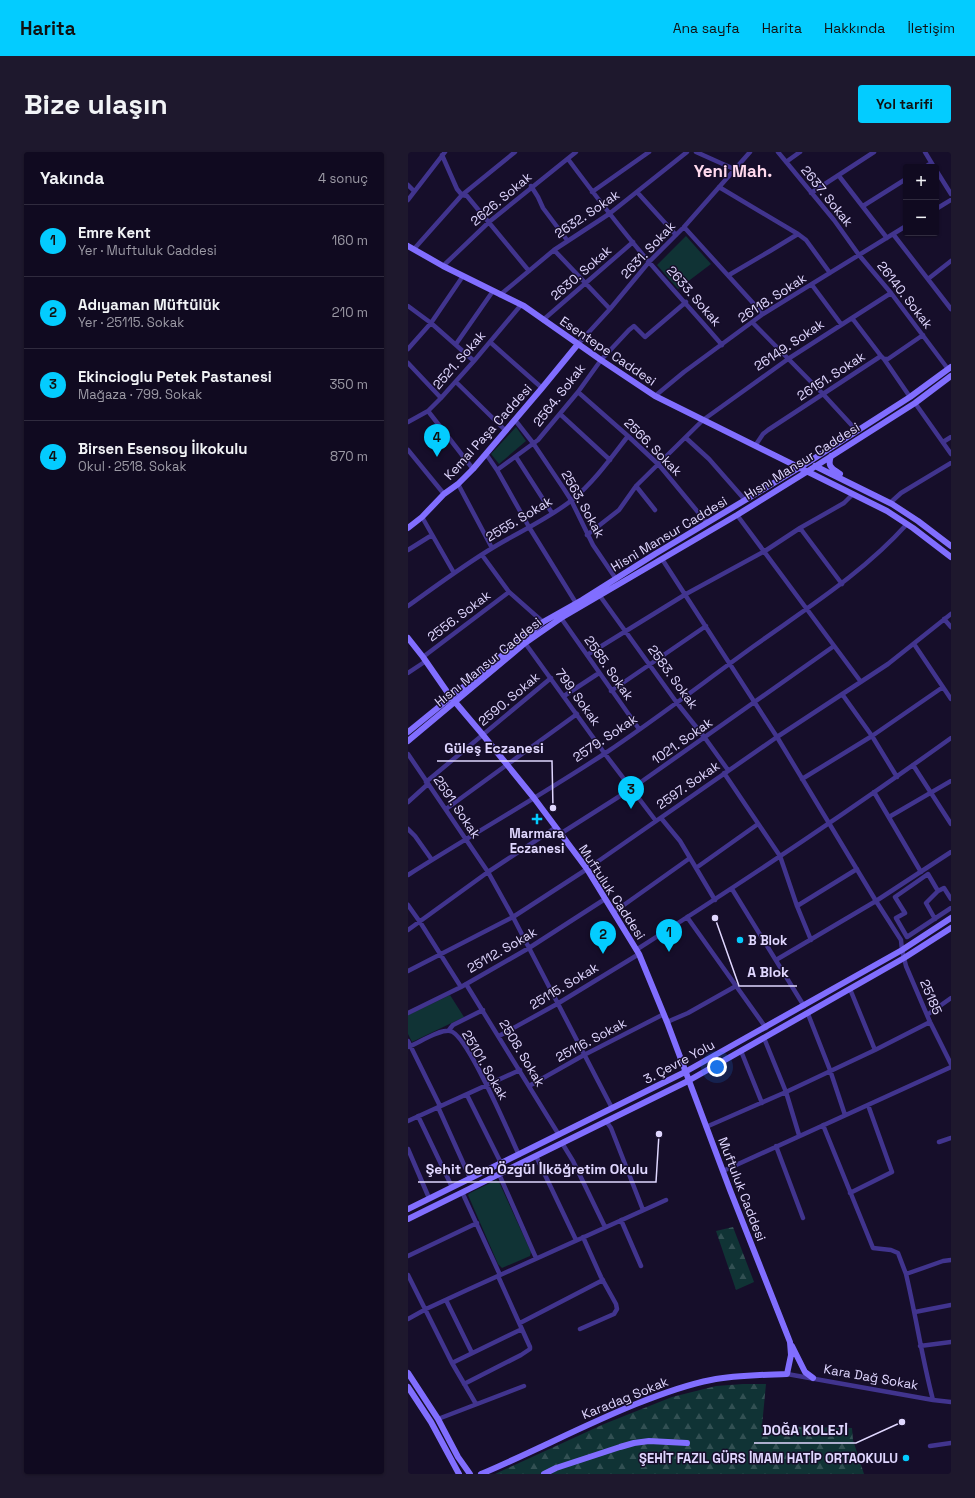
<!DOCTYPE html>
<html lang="tr">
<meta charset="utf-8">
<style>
body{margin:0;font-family:"Space Grotesk",sans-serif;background:#1e182d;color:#f1f3f6}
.controls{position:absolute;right:12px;top:12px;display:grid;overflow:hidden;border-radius:4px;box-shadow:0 1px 3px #0004}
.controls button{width:36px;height:36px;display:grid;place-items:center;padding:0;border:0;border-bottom:1px solid #302b3e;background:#100a20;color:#f1f3f6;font:20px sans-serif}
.you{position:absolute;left:309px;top:915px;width:14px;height:14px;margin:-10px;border:3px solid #fff;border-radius:50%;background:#1a73e8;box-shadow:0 0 0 6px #1a73e833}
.badge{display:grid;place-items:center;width:26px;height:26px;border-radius:50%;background:#03ccff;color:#111;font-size:13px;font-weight:700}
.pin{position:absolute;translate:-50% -33px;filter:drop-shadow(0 1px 2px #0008)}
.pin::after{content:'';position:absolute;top:21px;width:14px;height:12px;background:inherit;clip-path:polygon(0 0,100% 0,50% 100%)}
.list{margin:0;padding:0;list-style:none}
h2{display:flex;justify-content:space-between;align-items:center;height:52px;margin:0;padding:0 16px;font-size:17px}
h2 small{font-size:13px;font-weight:400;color:#9c9aa5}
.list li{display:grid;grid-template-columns:26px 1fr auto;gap:12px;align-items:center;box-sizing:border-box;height:72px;padding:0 16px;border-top:1px solid #302b3e}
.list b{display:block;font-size:15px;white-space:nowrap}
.list p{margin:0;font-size:13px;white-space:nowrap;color:#9c9aa5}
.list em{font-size:13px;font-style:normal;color:#9c9aa5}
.map{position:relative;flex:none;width:543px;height:1322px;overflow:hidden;border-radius:4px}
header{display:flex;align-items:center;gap:24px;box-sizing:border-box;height:56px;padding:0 20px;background:#03ccff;color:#111}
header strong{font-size:19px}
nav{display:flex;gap:22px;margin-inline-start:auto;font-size:14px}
.intro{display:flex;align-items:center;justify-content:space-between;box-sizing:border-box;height:96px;padding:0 24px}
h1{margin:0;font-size:28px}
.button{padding:10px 18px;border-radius:4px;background:#03ccff;color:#111;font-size:14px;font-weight:700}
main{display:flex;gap:24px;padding:0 24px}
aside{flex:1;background:#100a20;border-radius:4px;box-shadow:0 1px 3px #0004}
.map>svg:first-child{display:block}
.forest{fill:url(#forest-firs)}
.green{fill:#103335}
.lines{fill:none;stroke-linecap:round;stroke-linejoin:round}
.street{stroke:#41348e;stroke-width:4.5}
.secondary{stroke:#816eff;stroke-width:6}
.poi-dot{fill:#03ccff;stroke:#160e2a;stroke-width:1.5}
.labels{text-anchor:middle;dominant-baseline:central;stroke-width:3;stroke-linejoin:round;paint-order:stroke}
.street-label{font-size:13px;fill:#e0d7ff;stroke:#160e2a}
.poi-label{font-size:13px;font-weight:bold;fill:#e0d7ff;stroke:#160e2a}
.district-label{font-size:17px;font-weight:bold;fill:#ffd9ed;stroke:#160e2a}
.leader{fill:none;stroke:#e0d7ff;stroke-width:1.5}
.callout-dot{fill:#e0d7ff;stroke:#160e2a;stroke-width:1.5}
.callout-label{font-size:14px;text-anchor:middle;font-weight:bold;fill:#e0d7ff;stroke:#160e2a;stroke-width:3;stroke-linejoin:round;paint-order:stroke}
</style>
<header>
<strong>Harita</strong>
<nav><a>Ana sayfa</a><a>Harita</a><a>Hakkında</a><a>İletişim</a></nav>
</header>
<div class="intro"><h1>Bize ulaşın</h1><a class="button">Yol tarifi</a></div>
<main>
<aside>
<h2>Yakında<small>4 sonuç</small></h2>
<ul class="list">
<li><span class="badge">1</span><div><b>Emre Kent</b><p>Yer · Muftuluk Caddesi</p></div><em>160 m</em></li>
<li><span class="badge">2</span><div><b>Adıyaman Müftülük</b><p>Yer · 25115. Sokak</p></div><em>210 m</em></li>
<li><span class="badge">3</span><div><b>Ekincioglu Petek Pastanesi</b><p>Mağaza · 799. Sokak</p></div><em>350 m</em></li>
<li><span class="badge">4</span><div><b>Birsen Esensoy İlkokulu</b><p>Okul · 2518. Sokak</p></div><em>870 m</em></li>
</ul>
</aside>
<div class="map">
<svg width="543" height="1322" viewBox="0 0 543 1322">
<defs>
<pattern id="forest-firs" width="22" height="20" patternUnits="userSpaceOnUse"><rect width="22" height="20" fill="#103335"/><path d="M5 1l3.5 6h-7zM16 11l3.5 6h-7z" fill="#325053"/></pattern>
</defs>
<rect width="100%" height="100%" fill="#160e2a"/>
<path class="forest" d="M 325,1075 L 346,1130 L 328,1138 L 308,1079 Z
M 335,1232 L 358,1232 L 354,1274 L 444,1276 L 445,1288 L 456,1322 L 87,1322 L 196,1272 L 264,1245 L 308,1234 Z"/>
<path class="green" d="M 278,84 L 303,112 L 270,137 L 249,113 Z
M 108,275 L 118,289 L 91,312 L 83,302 Z
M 42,843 L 56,865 L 4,890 L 0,882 L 0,863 Z
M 88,1028 L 91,1030 L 123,1100 L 122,1104 L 94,1116 L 90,1112 L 60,1043 L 62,1041 Z"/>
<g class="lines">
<path class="street" d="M 288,0 L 326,17
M 370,0 L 426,68 L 451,103 L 483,141 L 540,217
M 517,0 L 526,15
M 34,3 L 49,37 L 54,43 L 107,0
M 160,7 C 186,42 213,77 241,110 C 265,138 290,165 314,193
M 378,10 L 392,0
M 517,15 L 523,11
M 528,18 L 543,42
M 431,24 L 479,86
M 0,33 L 6,39
M 123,34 L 130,45 L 135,56 L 159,88
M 311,35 L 390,82 L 398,88 L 422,121
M 184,40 L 241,0
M 229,40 L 268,83
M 403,41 L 466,0
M 0,48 L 37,0
M 455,54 L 498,27
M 528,57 L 543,48
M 276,75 L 355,162
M 485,82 L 543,157
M 6,97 L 54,43 L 59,44 L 121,119
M 146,98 L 202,157
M 35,114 L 81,70 L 168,0
M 321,123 L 362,99 L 390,82
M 520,127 L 543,109
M 404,133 L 433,172
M 92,143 L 146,98 L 201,62 L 279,0
M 0,154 L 23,171 L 66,209
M 444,166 L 473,204
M 135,168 L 225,90
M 345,171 L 415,242 L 449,279
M 82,190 L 134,236
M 48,192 L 85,139
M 170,192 L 202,157 L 241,110 L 276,75 L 342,0
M 0,197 L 23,171 L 55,124
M 476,207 L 502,245
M 0,211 L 33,246
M 48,230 L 98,279
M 170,240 L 220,284 L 251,313 L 299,371
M 247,244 L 276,220 L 355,162 L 498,74
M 507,251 L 543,302
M 20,259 L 65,317
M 152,262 L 202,308
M 107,268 L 125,291 L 156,337 L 163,348 L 185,393 L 208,427
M 0,270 L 20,259 L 33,246 L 66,209 L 113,153
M 278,286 L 301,307 L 337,348
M 535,290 L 543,285
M 347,294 L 355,282 L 360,278 L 473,204 L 476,207 L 480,207 L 515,183
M 0,298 L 36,342
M 78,302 L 89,318 L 121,375 L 168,451
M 108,305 L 144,361
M 89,318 L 130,288 L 170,240 L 193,208 L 221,178 L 226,174 L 237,185 L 278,150
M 50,332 L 84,396
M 228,334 L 247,358
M 482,351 L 493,341 L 543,311
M 329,363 L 453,530
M 14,365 L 46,421
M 392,376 L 434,432
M 179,383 L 211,358 L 228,334 L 295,268 L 380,207 L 483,141
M 0,398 L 24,383
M 74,403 L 101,440 L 135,470
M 254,407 L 369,585 L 468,749 L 493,788 L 494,798 L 498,814 L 522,870 L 543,912
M 192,444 L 269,551 L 297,586 L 320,618
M 0,454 C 28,434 56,413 86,395 C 111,380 140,367 164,348 C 186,330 203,306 220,284
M 153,466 L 231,577
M 536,467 L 543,475
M 117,491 L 197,602 L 248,669
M 506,492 L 543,547
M 179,503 L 278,442 L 357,399 L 392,376 L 436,351 L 445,342
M 15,505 L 101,440
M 0,521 L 18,509
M 203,539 L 298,474
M 434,542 L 464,584 L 489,625
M 156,544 L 191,521
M 0,602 L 80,720 L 105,765 L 204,956
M 505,613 L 543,672
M 316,621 L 372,704 L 389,754 L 403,788
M 394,627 L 464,584 L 535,535
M 18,630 L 143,526
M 466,640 L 513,720
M 0,650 L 20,632
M 38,657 L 169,562
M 481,665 L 543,629
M 253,666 L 272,689 L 307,748
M 0,677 L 7,684 L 24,708
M 152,682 L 223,637 L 426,494
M 288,716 L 350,672
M 0,723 C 65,682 132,644 196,602 C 247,568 296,530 346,494 C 399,456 455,421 499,372
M 324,737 L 396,854
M 530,739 L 520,722 L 487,745 L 497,761 L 488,766 L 499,785 L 543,756
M 0,753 L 12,770 L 53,835
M 389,754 L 449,717
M 206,760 L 282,706
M 279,765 L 358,876
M 527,767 L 518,751 L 530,739 L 536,736 L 543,747
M 0,778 L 80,720 L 147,676
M 228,798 C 335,730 440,660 543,586
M 368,808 L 468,749 L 543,700
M 0,819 L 105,765 L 179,717 L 369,585 L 480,512 L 543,462
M 58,832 L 151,983
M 442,837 L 467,898
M 0,861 L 53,835 L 121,796 L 197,747
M 400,862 L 422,918 L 437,963
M 519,863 L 543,846
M 259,870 L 280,861 L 328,834
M 41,878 L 45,873 L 75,858
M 91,884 L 149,852 L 231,802
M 0,889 L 32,954
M 0,895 C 11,891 31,877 42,879 C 59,881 102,984 111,1003
M 333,899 L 354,951
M 121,934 L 176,903 L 256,862
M 59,943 L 93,1011
M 30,955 L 62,1026
M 10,964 L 44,1035
M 0,969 L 112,918
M 198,969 L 203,976 L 235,1058
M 415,973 L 465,1096 L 483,1098 L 490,1101 L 498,1122
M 298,975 L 378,940 L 356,886
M 391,983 L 378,940 L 467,898 L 522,870
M 531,990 L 543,986
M 154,991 L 165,1009 L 197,1075
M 368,994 L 395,1066
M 0,997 L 21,1046
M 128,1004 L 168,1088
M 315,1019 L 543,915
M 91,1022 L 128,1106
M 54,1040 L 92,1123
M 442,1041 L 484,1020 L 460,953
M 213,1068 L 233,1114
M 0,1104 L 69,1071
M 0,1123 L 44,1211 L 68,1252
M 38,1148 L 64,1201
M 507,1160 L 543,1153
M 0,1167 L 18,1157 L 59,1138 L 258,1048
M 112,1171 L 195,1128
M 172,1177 L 206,1162 L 209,1157 L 208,1152 L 193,1125 L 175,1085
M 512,1194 L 543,1190
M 44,1211 L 114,1177
M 379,1222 L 525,1248 L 543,1250
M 56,1232 L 113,1203 L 122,1197 L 122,1195 L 90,1124
M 525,1248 C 514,1206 508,1164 498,1122 L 535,1109 L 543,1108
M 30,1267 L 116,1234
M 522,1294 L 543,1291"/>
<path class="secondary" d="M 0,94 L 35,114 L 116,154 L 193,208 L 247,244 L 479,359 L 505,376 L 543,405
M 423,304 C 419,315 424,316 432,322
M 407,314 L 484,352 L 510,369 L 543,394
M 0,376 L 14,365 L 36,342 L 50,332 L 65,317 L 134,236 L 170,192
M 0,486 L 15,505 L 42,544 L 75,583 L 126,646 L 179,717 L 231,802 L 259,870 L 322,1038 L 382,1190 L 383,1203 L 379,1222 C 354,1223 328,1223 303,1228 C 277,1233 253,1242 228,1252 C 176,1273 125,1300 73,1322
M 0,580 L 135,470 L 174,448 L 247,402 L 399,311 L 502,245 L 543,215
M 0,589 L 117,491 L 153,466 L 329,363 L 400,319 L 507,251 L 543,224
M 0,1057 L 277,920 L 494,798 L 543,766
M 0,1067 L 280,929 L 496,806 L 543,776
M 384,1194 L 397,1220 L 405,1226
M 0,1221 L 30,1267 L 50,1305 L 62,1322
M 0,1235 L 23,1270 L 51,1322
M 136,1322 L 148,1316 L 212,1295 L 226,1291 L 241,1289 L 279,1291"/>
</g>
<g class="poi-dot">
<path d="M127 661h4v4h4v4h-4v4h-4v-4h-4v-4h4z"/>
<circle cx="332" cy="788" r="4"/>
<circle cx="498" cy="1306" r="4"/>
</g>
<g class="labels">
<g class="street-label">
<text transform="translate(419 44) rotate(51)">2637. Sokak</text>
<text transform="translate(93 47) rotate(-40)">2626. Sokak</text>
<text transform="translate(179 62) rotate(-34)">2632. Sokak</text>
<text transform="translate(240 98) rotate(-47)">2631. Sokak</text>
<text transform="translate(173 121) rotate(-41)">2630. Sokak</text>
<text transform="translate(497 143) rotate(52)">26140. Sokak</text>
<text transform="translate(286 144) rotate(49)">2633. Sokak</text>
<text transform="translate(364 146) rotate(-33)">26118. Sokak</text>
<text transform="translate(381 193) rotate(-34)">26149. Sokak</text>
<text transform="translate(200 199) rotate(34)">Esentepe Caddesi</text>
<text transform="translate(51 208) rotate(-49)">2521. Sokak</text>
<text transform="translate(423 224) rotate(-33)">26151. Sokak</text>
<text transform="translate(151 243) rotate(-52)">2564. Sokak</text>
<text transform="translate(80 280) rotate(-48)">Kemal Paşa Caddesi</text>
<text transform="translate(245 295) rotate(45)">2566. Sokak</text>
<text transform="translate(394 309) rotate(-32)">Hısnı Mansur Caddesi</text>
<text transform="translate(175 352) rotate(61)">2563. Sokak</text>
<text transform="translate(111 367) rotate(-31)">2555. Sokak</text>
<text transform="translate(261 382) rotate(-31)">Hisni Mansur Caddesi</text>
<text transform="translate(51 464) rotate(-37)">2556. Sokak</text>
<text transform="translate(80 510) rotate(-39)">Hısnı Mansur Caddesi</text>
<text transform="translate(201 516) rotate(55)">2585. Sokak</text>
<text transform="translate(265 525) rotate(54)">2583. Sokak</text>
<text transform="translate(170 545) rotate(54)">799. Sokak</text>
<text transform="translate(101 547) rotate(-40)">2590. Sokak</text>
<text transform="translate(197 586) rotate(-34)">2579. Sokak</text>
<text transform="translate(274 589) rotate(-35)">1021. Sokak</text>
<text transform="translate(280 633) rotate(-35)">2597. Sokak</text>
<text transform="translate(49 655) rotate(56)">2591. Sokak</text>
<text transform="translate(204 740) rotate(57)">Muftuluk Caddesi</text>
<text transform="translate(94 798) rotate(-30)">25112. Sokak</text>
<text transform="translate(156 834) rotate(-31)">25115. Sokak</text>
<text transform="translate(523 845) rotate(67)">25185</text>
<text transform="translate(183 888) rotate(-28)">25116. Sokak</text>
<text transform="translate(114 901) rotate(59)">2508. Sokak</text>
<text transform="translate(271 910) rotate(-28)">3. Çevre Yolu</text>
<text transform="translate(77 913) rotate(60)">25101. Sokak</text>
<text transform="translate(334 1037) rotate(69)">Muftuluk Caddesi</text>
<text transform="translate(463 1225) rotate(10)">Kara Dağ Sokak</text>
<text transform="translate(217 1246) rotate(-22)">Karadag Sokak</text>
</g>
<g class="poi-label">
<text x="129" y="681">Marmara<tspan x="129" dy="15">Eczanesi</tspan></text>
<text x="340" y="788" text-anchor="start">B Blok</text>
<text x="490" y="1306" text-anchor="end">ŞEHİT FAZIL GÜRS İMAM HATİP ORTAOKULU</text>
</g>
<g class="district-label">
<text x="325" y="19">Yeni Mah.</text>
</g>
</g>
<path class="leader" d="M145 656L144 609H29M307 766L331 834H389M251 982L248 1030H10M494 1270L448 1291H346"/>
<g class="callout-dot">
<circle cx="145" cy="656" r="4"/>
<circle cx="307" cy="766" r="4"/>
<circle cx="251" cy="982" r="4"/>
<circle cx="494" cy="1270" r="4"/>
</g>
<g class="callout-label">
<text x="86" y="601">Güleş Eczanesi</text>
<text x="360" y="825">A Blok</text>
<text x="129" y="1022">Şehit Cem Özgül İlköğretim Okulu</text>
<text x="397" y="1283">DOĞA KOLEJİ</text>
</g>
</svg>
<div class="controls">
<button>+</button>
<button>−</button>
</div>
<div class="you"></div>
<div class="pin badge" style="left:261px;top:800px">1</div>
<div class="pin badge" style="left:195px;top:802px">2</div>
<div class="pin badge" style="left:223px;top:657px">3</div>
<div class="pin badge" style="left:29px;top:305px">4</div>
</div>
</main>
